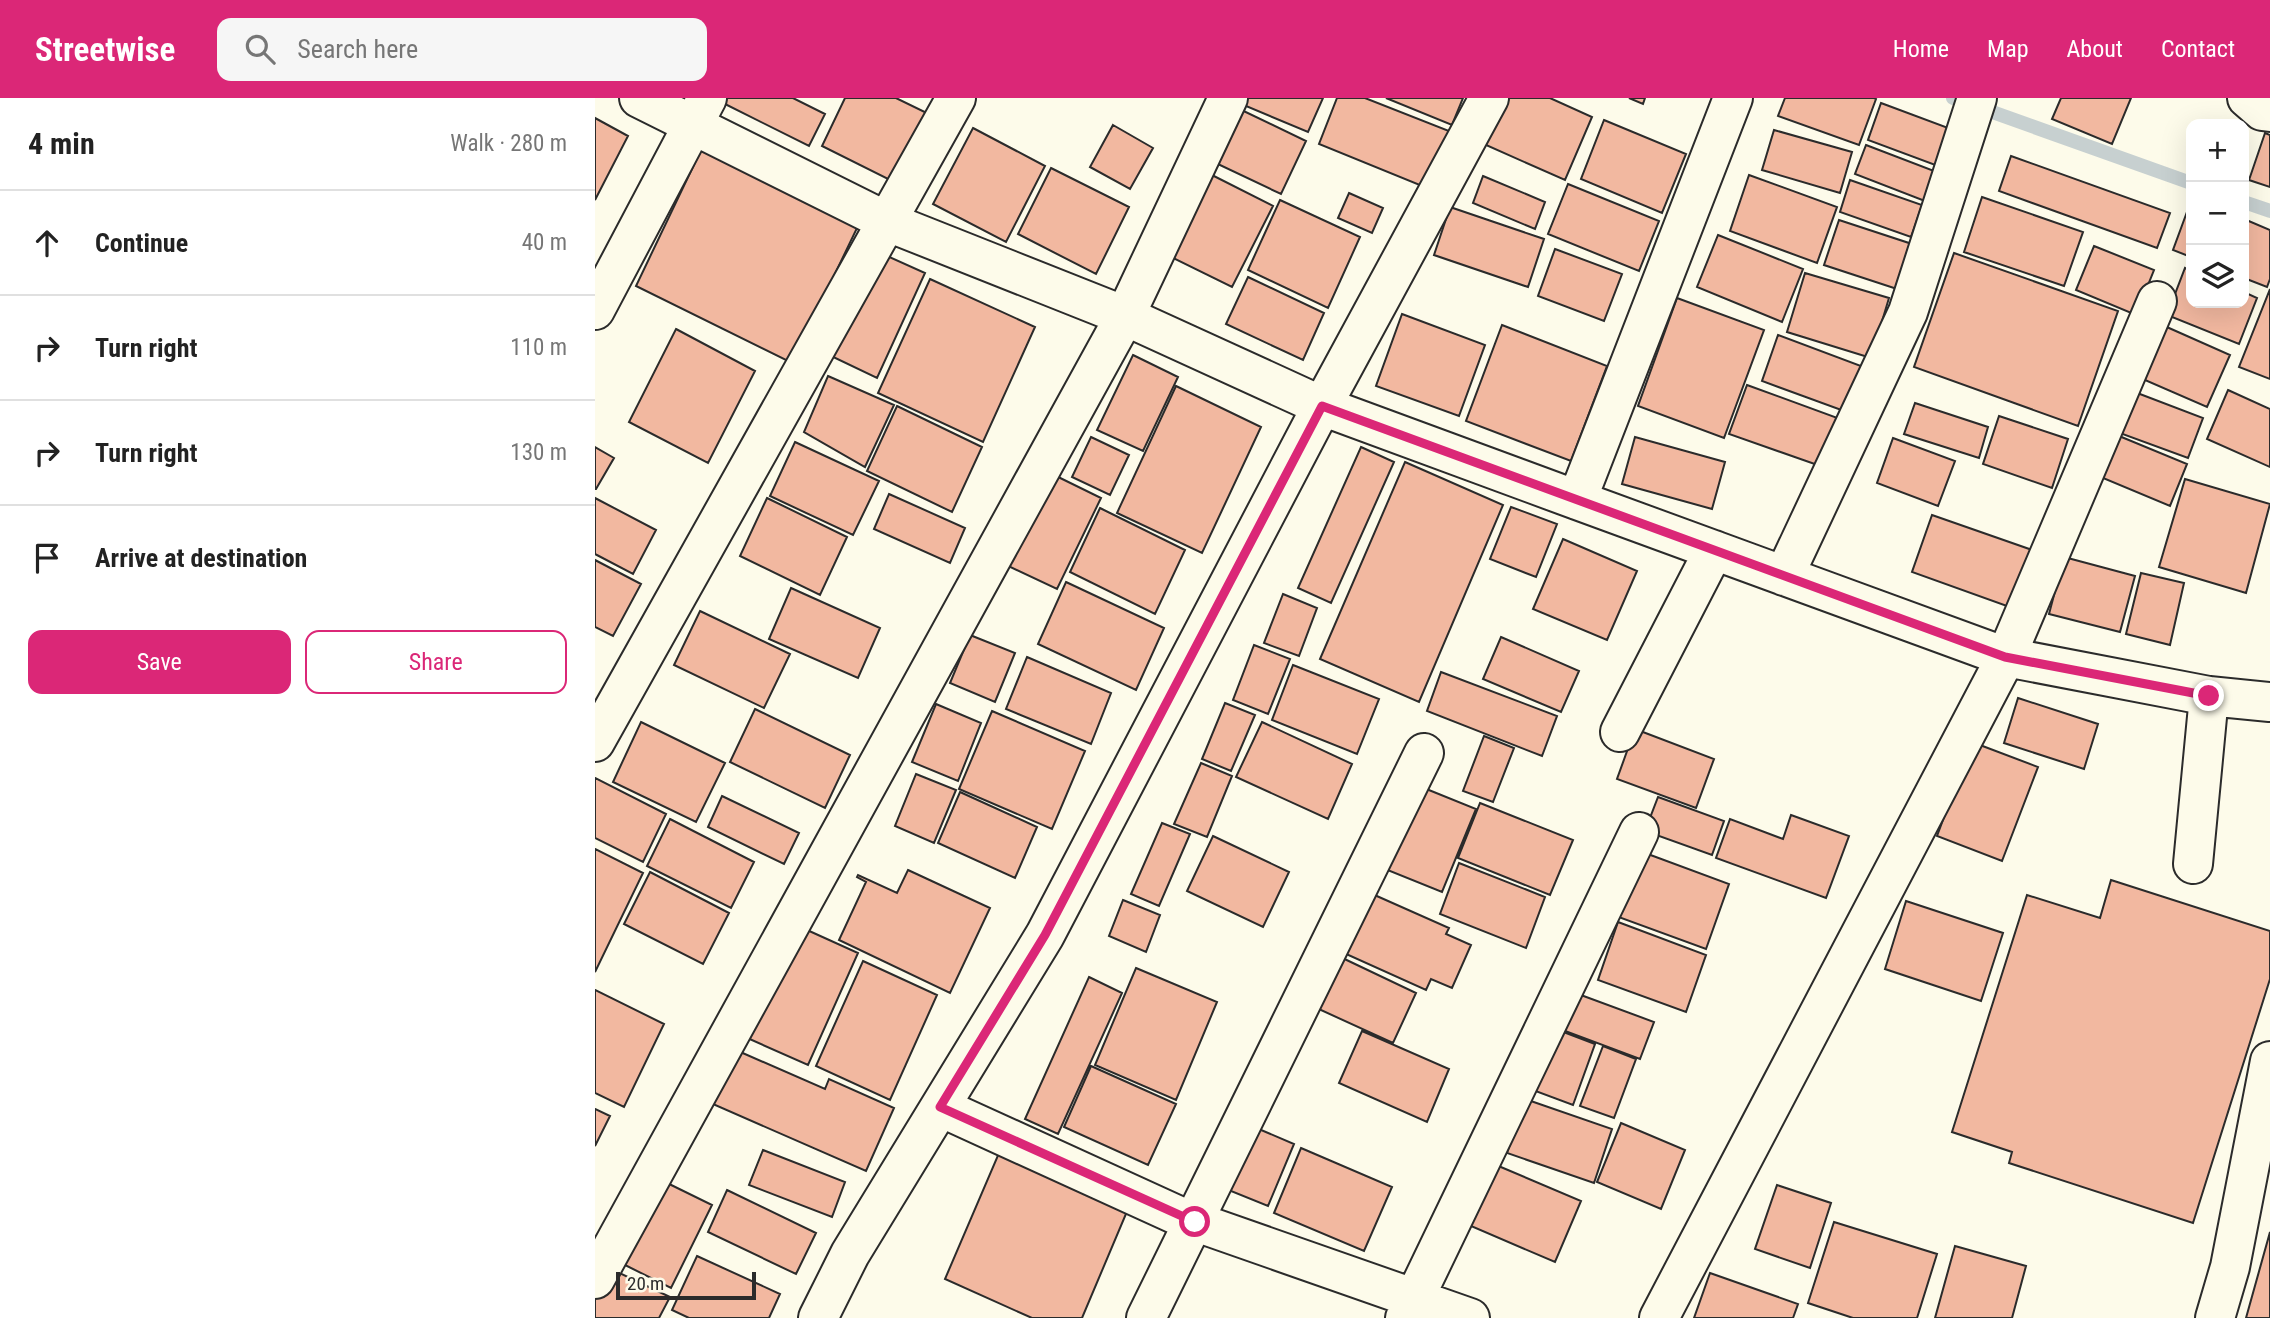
<!DOCTYPE html>
<meta charset="utf-8">
<style>
body{margin:0;font-family:"Roboto Condensed",sans-serif;background:#f6f6f6;color:#222}
.controls{position:absolute;right:21px;top:21px;display:grid;overflow:hidden;border-radius:14px;box-shadow:0 7px 28px #0002}
.controls button{width:63px;height:63px;display:grid;place-items:center;padding:0;border:0;border-bottom:2px solid #e0e0e0;background:#fff;color:#222;font:35px sans-serif}
.scale{position:absolute;left:21px;bottom:18px;width:140px;box-sizing:border-box;padding-left:7px;border:4px solid #2b2b2b;border-top:0;font-size:19px;line-height:24px;white-space:nowrap;color:#2b2b2b;-webkit-text-stroke:5px #fdfbea;paint-order:stroke}
.stop{position:absolute;width:21px;height:21px;margin:-16px;border:5px solid #db2777;border-radius:50%;background:#fff}
.stop.end{background:#db2777;border-color:#fff;box-shadow:0 2px 7px #0008}
.list{margin:0;padding:0;list-style:none}
h2{display:flex;justify-content:space-between;align-items:center;height:91px;margin:0;padding:0 28px;font-size:30px}
h2 small{font-size:23px;font-weight:400;color:#767676}
.list li{display:grid;grid-template-columns:46px 1fr auto;gap:21px;align-items:center;box-sizing:border-box;height:105px;padding:0 28px;border-top:2px solid #e0e0e0}
.list b{display:block;font-size:26px;white-space:nowrap}
.list em{font-size:23px;font-style:normal;color:#767676}
.actions{display:flex;gap:14px;padding:21px 28px}
.actions a{flex:1;padding:16px 0;border:2px solid #db2777;border-radius:14px;text-align:center;font-size:24px;color:#db2777}
.actions .main{background:#db2777;color:#fff}
.icon{flex:none;width:38px;height:38px;fill:none;stroke:currentColor;stroke-width:2;stroke-linecap:round;stroke-linejoin:round}
.map{position:relative;flex:none;width:1675px;height:1220px;overflow:hidden}
header{display:flex;align-items:center;gap:42px;box-sizing:border-box;height:98px;padding:0 35px;background:#db2777;color:#fff}
header strong{font-size:33px}
nav{display:flex;gap:38px;margin-inline-start:auto;font-size:24px}
.search{width:490px;height:63px;background:#f6f6f6;display:flex;align-items:center;gap:18px;box-sizing:border-box;padding:0 24px;border-radius:14px;color:#767676;font-size:26px}
main{display:flex}
aside{flex:1;background:#fff}
.map>svg:first-child{display:block}
.lines{fill:none;stroke-linecap:round;stroke-linejoin:round}
.stream{stroke:#c7d0d0;stroke-width:14}
.building{fill:#f2b8a0;stroke:#2b2b2b;stroke-width:2}
.minor-casing{stroke:#2b2b2b;stroke-width:42}
.minor{stroke:#fdfbea;stroke-width:38}
.route{stroke:#db2777;stroke-width:9}
</style>
<header>
<strong>Streetwise</strong>
<div class="search"><svg class="icon" aria-label="search" viewBox="0 0 24 24"><circle cx="10" cy="10" r="6"/><path d="M15 15l6 6"/></svg>Search here</div>
<nav><a>Home</a><a>Map</a><a>About</a><a>Contact</a></nav>
</header>
<main>
<aside>
<h2>4 min<small>Walk · 280 m</small></h2>
<ul class="list">
<li><svg class="icon" aria-label="ahead" viewBox="0 0 24 24"><path d="M12 20V5M6 11l6-6 6 6"/></svg><div><b>Continue</b></div><em>40 m</em></li>
<li><svg class="icon" aria-label="right" viewBox="0 0 24 24"><path d="M7 20v-9h11M14 6l5 5-5 5"/></svg><div><b>Turn right</b></div><em>110 m</em></li>
<li><svg class="icon" aria-label="right" viewBox="0 0 24 24"><path d="M7 20v-9h11M14 6l5 5-5 5"/></svg><div><b>Turn right</b></div><em>130 m</em></li>
<li><svg class="icon" aria-label="arrive" viewBox="0 0 24 24"><path d="M6 21V4h12l-3 4 3 4H6"/></svg><div><b>Arrive at destination</b></div></li>
</ul>
<div class="actions"><a class="main">Save</a><a>Share</a></div>
</aside>
<div class="map">
<svg width="1675" height="1220" viewBox="0 0 1675 1220">
<rect width="100%" height="100%" fill="#fdfbea"/>
<g class="lines">
<path class="stream" d="M 1358,0 L 1596,85
M 1649,104 L 1675,113"/>
</g>
<path class="building" d="M 131,0 L 198,0 L 230,16 L 214,48 L 128,5 Z
M 250,0 L 301,0 L 340,19 L 307,88 L 227,48 Z
M 640,0 L 728,0 L 713,34 L 639,3 Z
M 742,0 L 770,0 L 854,33 L 832,90 L 724,46 Z
M 791,0 L 868,0 L 857,27 Z
M 910,0 L 955,0 L 997,19 L 970,82 L 891,47 Z
M 1034,0 L 1050,0 L 1048,6 Z
M 1190,0 L 1279,0 L 1281,1 L 1264,47 L 1183,18 Z
M 1466,0 L 1536,0 L 1517,46 L 1457,21 Z
M 1286,5 L 1364,34 L 1351,71 L 1273,42 Z
M 634,6 L 711,43 L 686,96 L 608,59 Z
M 0,20 L 33,38 L 0,102 Z
M 1009,22 L 1091,56 L 1067,115 L 986,81 Z
M 518,27 L 558,50 L 535,91 L 495,69 Z
M 378,30 L 450,68 L 411,144 L 338,106 Z
M 1179,32 L 1257,54 L 1245,95 L 1167,72 Z
M 1670,35 L 1675,37 L 1675,89 L 1654,82 Z
M 1271,47 L 1347,76 L 1335,105 L 1260,76 Z
M 106,52 L 263,128 L 197,265 L 41,188 Z
M 1416,58 L 1575,115 L 1562,150 L 1404,93 Z
M 456,70 L 534,109 L 501,176 L 423,136 Z
M 607,72 L 678,108 L 637,189 L 566,154 Z
M 1154,77 L 1242,109 L 1222,165 L 1135,133 Z
M 888,78 L 950,104 L 940,131 L 878,105 Z
M 1255,82 L 1327,107 L 1316,139 L 1245,114 Z
M 973,86 L 1064,123 L 1044,173 L 953,136 Z
M 754,95 L 788,110 L 777,135 L 743,120 Z
M 1387,99 L 1488,134 L 1469,188 L 1369,154 Z
M 685,102 L 765,139 L 733,210 L 653,172 Z
M 1596,103 L 1596,159 L 1578,152 Z
M 855,109 L 949,141 L 933,189 L 839,157 Z
M 1649,121 L 1675,132 L 1675,181 L 1672,189 L 1649,180 Z
M 1244,122 L 1320,147 L 1305,192 L 1229,167 Z
M 1123,137 L 1208,171 L 1187,224 L 1102,189 Z
M 1499,148 L 1559,172 L 1541,217 L 1481,192 Z
M 960,151 L 1027,176 L 1009,223 L 943,198 Z
M 281,153 L 330,175 L 282,280 L 234,257 Z
M 1359,155 L 1523,213 L 1483,328 L 1319,269 Z
M 1590,170 L 1596,173 L 1596,205 L 1649,205 L 1649,194 L 1662,200 L 1644,246 L 1572,217 Z
M 1210,175 L 1294,200 L 1276,260 L 1192,234 Z
M 653,179 L 729,215 L 708,262 L 631,226 Z
M 335,181 L 440,229 L 388,344 L 283,295 Z
M 1675,191 L 1675,281 L 1644,269 Z
M 1082,200 L 1169,232 L 1129,340 L 1043,308 Z
M 807,216 L 890,247 L 864,318 L 781,288 Z
M 1565,226 L 1635,257 L 1612,309 L 1543,279 Z
M 907,227 L 1012,268 L 976,363 L 871,323 Z
M 81,231 L 160,273 L 113,365 L 34,324 Z
M 1183,237 L 1266,268 L 1249,313 L 1167,283 Z
M 538,257 L 583,279 L 548,353 L 502,332 Z
M 233,278 L 299,307 L 270,369 L 209,334 Z
M 1152,287 L 1248,322 L 1231,370 L 1134,336 Z
M 581,288 L 666,329 L 607,455 L 522,415 Z
M 1633,292 L 1675,311 L 1675,369 L 1612,341 Z
M 1537,293 L 1608,320 L 1593,360 L 1522,334 Z
M 1320,305 L 1393,329 L 1384,360 L 1309,336 Z
M 302,308 L 387,349 L 357,414 L 272,373 Z
M 1404,318 L 1473,341 L 1457,390 L 1388,366 Z
M 1512,333 L 1592,366 L 1575,408 L 1496,375 Z
M 496,339 L 534,357 L 515,397 L 477,379 Z
M 1040,339 L 1130,364 L 1117,411 L 1027,386 Z
M 1298,340 L 1360,363 L 1343,408 L 1282,385 Z
M 200,344 L 284,383 L 258,437 L 175,398 Z
M 0,349 L 19,360 L 1,391 L 0,391 Z
M 766,349 L 799,364 L 736,505 L 703,490 Z
M 810,364 L 908,407 L 824,604 L 725,561 Z
M 453,374 L 506,400 L 462,491 L 409,466 Z
M 1590,381 L 1675,406 L 1651,495 L 1564,469 Z
M 294,396 L 370,430 L 355,465 L 279,431 Z
M 0,400 L 61,432 L 38,476 L 0,456 Z
M 172,400 L 252,439 L 225,497 L 145,458 Z
M 916,409 L 962,426 L 941,479 L 895,461 Z
M 505,410 L 590,452 L 560,516 L 475,474 Z
M 1337,417 L 1443,454 L 1423,512 L 1317,474 Z
M 968,441 L 1042,473 L 1012,542 L 938,511 Z
M 1469,459 L 1540,478 L 1525,534 L 1454,516 Z
M 0,462 L 46,486 L 18,538 L 0,529 Z
M 1546,475 L 1589,485 L 1575,547 L 1531,536 Z
M 471,484 L 569,530 L 541,592 L 443,546 Z
M 196,490 L 285,530 L 263,580 L 174,541 Z
M 688,496 L 722,510 L 704,558 L 669,545 Z
M 105,513 L 195,556 L 169,610 L 79,567 Z
M 375,537 L 420,555 L 400,604 L 355,585 Z
M 906,539 L 984,573 L 966,614 L 888,581 Z
M 659,547 L 695,561 L 673,616 L 638,602 Z
M 432,559 L 516,595 L 496,646 L 411,611 Z
M 698,567 L 784,601 L 762,656 L 677,622 Z
M 846,574 L 962,618 L 947,658 L 832,613 Z
M 1423,600 L 1503,626 L 1489,671 L 1409,645 Z
M 630,605 L 660,617 L 636,673 L 607,661 Z
M 341,606 L 386,625 L 363,683 L 317,664 Z
M 160,611 L 255,657 L 230,710 L 135,664 Z
M 397,613 L 490,653 L 457,731 L 364,691 Z
M 46,624 L 130,665 L 101,724 L 18,684 Z
M 667,624 L 757,666 L 733,721 L 641,679 Z
M 1040,631 L 1119,661 L 1101,710 L 1022,681 Z
M 889,638 L 919,650 L 898,704 L 868,693 Z
M 1377,644 L 1443,669 L 1407,763 L 1342,738 Z
M 606,665 L 637,678 L 612,739 L 579,726 Z
M 321,676 L 361,692 L 339,745 L 300,728 Z
M 0,680 L 71,716 L 48,764 L 0,740 Z
M 819,686 L 881,711 L 847,794 L 785,769 Z
M 365,694 L 442,729 L 420,780 L 343,745 Z
M 127,698 L 204,735 L 189,766 L 113,729 Z
M 1063,699 L 1129,723 L 1117,757 L 1050,733 Z
M 885,705 L 978,742 L 955,797 L 863,760 Z
M 1196,717 L 1254,738 L 1231,800 L 1121,760 L 1135,721 L 1188,741 Z
M 75,721 L 159,764 L 136,810 L 52,768 Z
M 567,725 L 595,736 L 564,808 L 536,796 Z
M 618,738 L 694,774 L 668,829 L 592,793 Z
M 0,751 L 48,775 L 0,874 Z
M 1042,752 L 1134,786 L 1111,851 L 1018,817 Z
M 864,765 L 950,799 L 931,850 L 845,816 Z
M 313,772 L 395,810 L 355,895 L 244,842 L 271,784 L 262,779 L 263,777 L 302,795 Z
M 55,774 L 134,815 L 108,866 L 29,826 Z
M 1516,782 L 1675,833 L 1675,881 L 1598,1125 L 1414,1065 L 1417,1054 L 1357,1034 L 1432,797 L 1505,820 Z
M 766,791 L 854,830 L 851,836 L 876,847 L 857,890 L 836,881 L 831,892 L 740,851 Z
M 528,802 L 565,817 L 551,854 L 514,838 Z
M 1311,803 L 1408,835 L 1386,903 L 1290,871 Z
M 1023,824 L 1111,857 L 1091,914 L 1003,882 Z
M 201,827 L 263,855 L 213,967 L 150,939 Z
M 739,856 L 821,895 L 798,945 L 715,907 Z
M 268,863 L 342,897 L 295,1002 L 221,968 Z
M 541,870 L 622,904 L 581,1002 L 500,967 Z
M 494,879 L 527,895 L 463,1036 L 430,1021 Z
M 0,892 L 69,926 L 29,1009 L 0,995 Z
M 975,893 L 1059,924 L 1045,961 L 962,930 Z
M 958,930 L 1000,946 L 978,1007 L 935,991 Z
M 767,933 L 854,971 L 832,1024 L 744,985 Z
M 1008,948 L 1041,961 L 1019,1020 L 985,1008 Z
M 134,949 L 230,991 L 234,981 L 299,1010 L 271,1073 L 111,1003 Z
M 496,968 L 581,1006 L 553,1067 L 469,1029 Z
M 930,1001 L 1017,1031 L 999,1085 L 912,1055 Z
M 0,1011 L 15,1018 L 0,1048 Z
M 1026,1025 L 1090,1052 L 1066,1111 L 1002,1084 Z
M 652,1026 L 699,1046 L 673,1108 L 626,1089 Z
M 407,1048 L 536,1104 L 487,1220 L 437,1220 L 350,1181 Z
M 706,1050 L 797,1089 L 769,1153 L 679,1115 Z
M 168,1052 L 250,1084 L 237,1119 L 154,1087 Z
M 894,1064 L 986,1103 L 960,1164 L 869,1125 Z
M 64,1081 L 117,1107 L 76,1190 L 24,1164 Z
M 1182,1087 L 1236,1105 L 1215,1170 L 1160,1151 Z
M 132,1092 L 221,1135 L 201,1176 L 113,1134 Z
M 1239,1124 L 1342,1156 L 1322,1220 L 1258,1220 L 1213,1205 Z
M 1675,1134 L 1675,1220 L 1651,1220 Z
M 1360,1148 L 1431,1168 L 1417,1220 L 1340,1220 Z
M 102,1158 L 185,1196 L 174,1220 L 94,1220 L 77,1212 Z
M 14,1170 L 75,1199 L 64,1220 L 0,1220 L 0,1198 Z
M 1115,1175 L 1203,1206 L 1198,1220 L 1099,1220 Z"/>
<g class="lines">
<g class="minor-casing">
<path id="minor" d="M 44,0 L 293,124 L 530,218 L 727,308 L 982,402 L 1411,559 L 1614,598 L 1675,604
M 1652,0 L 1667,13 L 1675,14
M 0,212 L 112,0
M 982,402 L 1138,0
M 1189,478 L 1313,214 L 1382,0
M 1025,634 L 1119,452
M 0,644 L 361,0
M 1598,766 L 1614,598
M 345,1009 L 584,1118 L 875,1220
M 0,1181 L 530,218 L 633,0
M 223,1220 L 255,1156 L 450,837 L 727,308 L 894,0
M 551,1220 L 829,655
M 810,1220 L 1044,734
M 1064,1220 L 1411,559 L 1562,203
M 1620,1220 L 1635,1169 L 1675,963"/>
</g>
<use href="#minor" class="minor"/>
</g>
<g class="lines">
<path class="route" d="M 600,1124 L 345,1009 L 450,837 L 727,308 L 1410,559 L 1614,598"/>
</g>
</svg>
<div class="controls">
<button>+</button>
<button>−</button>
<button><svg class="icon" aria-label="layers" viewBox="0 0 24 24"><path d="M12 4l9 5-9 5-9-5zM3 14l9 5 9-5"/></svg></button>
</div>
<div class="scale">20 m</div>
<div class="stop" style="left:600px;top:1124px"></div>
<div class="stop end" style="left:1614px;top:598px"></div>
</div>
</main>
